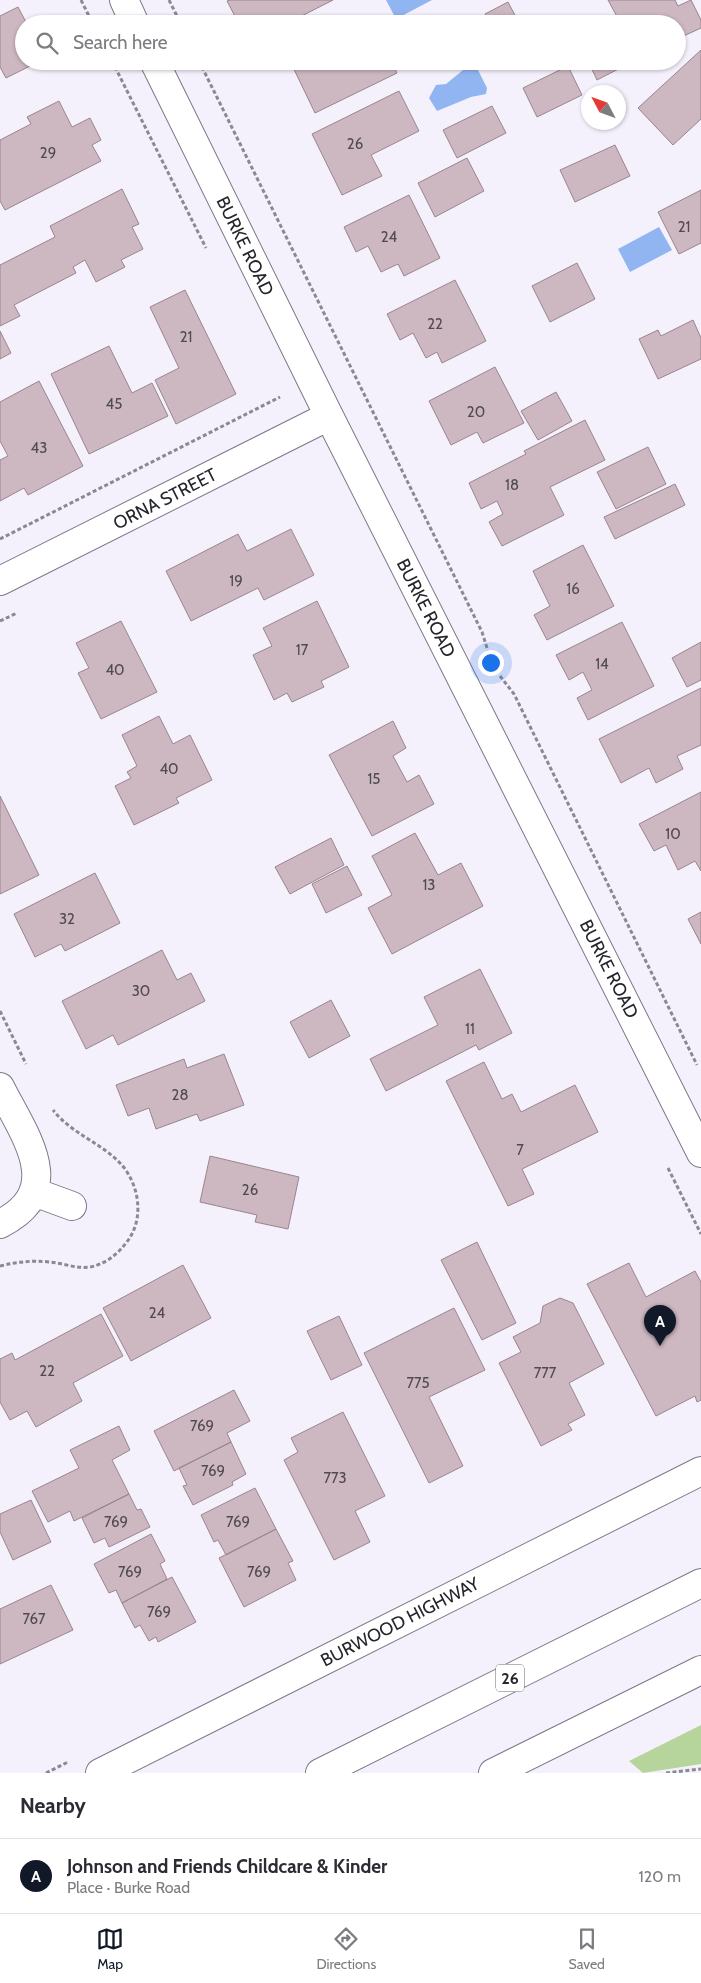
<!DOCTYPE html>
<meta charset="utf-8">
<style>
body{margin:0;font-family:Cabin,sans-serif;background:#f2f2f3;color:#2b2b33}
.compass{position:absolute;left:581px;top:85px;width:45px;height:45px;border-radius:50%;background:#fff;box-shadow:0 1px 4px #0004;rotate:311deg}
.you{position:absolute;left:490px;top:662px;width:18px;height:18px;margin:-12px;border:4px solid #fff;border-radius:50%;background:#1a73e8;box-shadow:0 0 0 8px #1a73e833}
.badge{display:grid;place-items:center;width:32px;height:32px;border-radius:50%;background:#111827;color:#fff;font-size:16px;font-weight:700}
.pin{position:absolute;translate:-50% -41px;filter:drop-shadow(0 1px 2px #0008)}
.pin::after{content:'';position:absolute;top:26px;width:18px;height:15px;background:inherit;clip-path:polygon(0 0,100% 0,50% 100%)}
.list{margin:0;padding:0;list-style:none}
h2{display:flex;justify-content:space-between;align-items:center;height:65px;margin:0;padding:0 20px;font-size:21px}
h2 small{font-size:16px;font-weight:400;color:#7c7c81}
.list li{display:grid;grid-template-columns:32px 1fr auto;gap:15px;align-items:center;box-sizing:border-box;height:75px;padding:0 20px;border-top:1px solid #e1e1e2}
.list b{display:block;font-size:19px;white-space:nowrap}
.list p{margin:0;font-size:16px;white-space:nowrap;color:#7c7c81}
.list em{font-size:16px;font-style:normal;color:#7c7c81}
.icon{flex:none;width:28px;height:28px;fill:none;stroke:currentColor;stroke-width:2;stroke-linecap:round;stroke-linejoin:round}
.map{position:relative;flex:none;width:701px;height:1773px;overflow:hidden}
.search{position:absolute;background:#fff;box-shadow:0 1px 4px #0004;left:15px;right:15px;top:15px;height:55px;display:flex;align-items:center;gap:12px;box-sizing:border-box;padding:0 18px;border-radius:28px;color:#7c7c81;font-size:19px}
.sheet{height:140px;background:#fff}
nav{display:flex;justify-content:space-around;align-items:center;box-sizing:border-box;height:70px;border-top:1px solid #e1e1e2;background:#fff;font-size:14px;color:#7c7c81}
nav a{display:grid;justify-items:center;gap:2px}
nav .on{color:#111827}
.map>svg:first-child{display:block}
.green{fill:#b6d59c}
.water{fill:#91b5f0}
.building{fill:#cdb7c1;stroke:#99858e}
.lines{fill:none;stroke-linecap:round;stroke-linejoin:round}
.minor-casing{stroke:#7e7788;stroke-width:30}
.highway-casing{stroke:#7e7788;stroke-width:30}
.path{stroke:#8b8891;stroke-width:3;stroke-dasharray:4 2.5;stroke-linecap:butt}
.minor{stroke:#fff;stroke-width:28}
.highway{stroke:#fff;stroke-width:28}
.labels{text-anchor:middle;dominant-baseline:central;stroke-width:4.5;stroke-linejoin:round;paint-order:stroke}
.number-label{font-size:15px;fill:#504a51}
.shield{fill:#fff;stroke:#68666b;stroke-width:1}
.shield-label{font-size:16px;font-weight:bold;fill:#27252c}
.street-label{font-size:18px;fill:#27252c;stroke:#fff}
</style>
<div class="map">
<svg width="701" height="1773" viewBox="0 0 701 1773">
<rect width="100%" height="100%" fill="#f5f1fc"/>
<path class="green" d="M 701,1725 L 701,1764 L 643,1773 L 629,1761 Z"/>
<path class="water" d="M 386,0 L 432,0 L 396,19 Z
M 468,66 L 478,70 L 487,88 L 486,94 L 471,97 L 437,111 L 429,98 L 436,85 L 446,84 Z
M 659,227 L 672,250 L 630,272 L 618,249 Z"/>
<path class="building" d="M 230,0 L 333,0 L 286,24 L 239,24 L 227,1 Z
M 608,0 L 675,0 L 678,6 L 691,0 L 701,20 L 701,28 L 677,39 L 677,24 L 621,24 Z
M 508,2 L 519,23 L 490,24 L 485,14 Z
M 18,7 L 27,24 L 24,24 L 24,61 L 40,61 L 6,78 L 0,67 L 0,16 Z
M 701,50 L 701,119 L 673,145 L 638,108 Z
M 290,61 L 324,61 L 326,65 L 332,61 L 391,61 L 397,73 L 315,113 Z
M 588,61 L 634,61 L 597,80 Z
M 568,66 L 582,95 L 537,117 L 523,88 Z
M 399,91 L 419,131 L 371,155 L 382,176 L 342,195 L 312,134 Z
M 59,101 L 72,127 L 90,118 L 101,140 L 92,145 L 101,161 L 5,210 L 0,201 L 0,140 L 31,124 L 27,117 Z
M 492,106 L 506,133 L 457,158 L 443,130 Z
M 615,145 L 630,176 L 575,202 L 560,170 Z
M 467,158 L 484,191 L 435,217 L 418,183 Z
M 122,189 L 139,224 L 132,227 L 143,249 L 121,260 L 125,267 L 96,282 L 85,260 L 73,267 L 76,273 L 14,305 L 20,316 L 0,326 L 0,265 L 55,237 L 50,226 Z
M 701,190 L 701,243 L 679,254 L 658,212 Z
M 409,195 L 440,258 L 404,276 L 398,264 L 381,272 L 368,246 L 356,252 L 344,227 Z
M 577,263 L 595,299 L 550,322 L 532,286 Z
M 455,280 L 486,341 L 442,363 L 437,352 L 426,358 L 413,333 L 400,340 L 387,314 Z
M 185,290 L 236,394 L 176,424 L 155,380 L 179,368 L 150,307 Z
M 693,320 L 701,338 L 701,359 L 658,379 L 639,339 L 658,330 L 661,336 Z
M 0,331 L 11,353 L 0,359 Z
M 109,346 L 132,393 L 152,383 L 168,416 L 89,454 L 51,374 Z
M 495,367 L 524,423 L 483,443 L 477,432 L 451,445 L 429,401 Z
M 39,381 L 83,466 L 28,495 L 24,488 L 0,501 L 0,460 L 8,456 L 0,441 L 0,402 Z
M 556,392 L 572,421 L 538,440 L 521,411 Z
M 585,420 L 605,460 L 550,487 L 564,515 L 502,546 L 489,522 L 503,514 L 497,501 L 481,509 L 469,483 L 526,454 L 524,451 Z
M 648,447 L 666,484 L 616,509 L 597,472 Z
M 675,484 L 685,505 L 615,539 L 604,517 Z
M 291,529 L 314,575 L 264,600 L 258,588 L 191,621 L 166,571 L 238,534 L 247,551 Z
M 583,545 L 614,606 L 547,640 L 534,615 L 550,606 L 533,571 Z
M 317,601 L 349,667 L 321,681 L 324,687 L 292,702 L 287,693 L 274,700 L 253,655 L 272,646 L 263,628 Z
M 121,621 L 157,692 L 101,719 L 78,673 L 89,668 L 76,643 Z
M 622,622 L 654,686 L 588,720 L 577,698 L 592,690 L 583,672 L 569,680 L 556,655 Z
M 701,642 L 701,680 L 687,687 L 672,658 Z
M 701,688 L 701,745 L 677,756 L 683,769 L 656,783 L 649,768 L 621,783 L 599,739 Z
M 159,716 L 173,744 L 190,735 L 212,780 L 176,798 L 179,803 L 134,825 L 115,786 L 131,778 L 127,772 L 137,766 L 122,735 Z
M 393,721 L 406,748 L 393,756 L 407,782 L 419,775 L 434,804 L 372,836 L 329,755 Z
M 701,792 L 701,871 L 695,861 L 678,870 L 666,845 L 654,851 L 639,824 Z
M 0,796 L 39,875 L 0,894 Z
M 415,833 L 438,875 L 461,863 L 483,906 L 392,954 L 368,908 L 392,895 L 372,856 Z
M 331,838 L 344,865 L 290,894 L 275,867 Z
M 347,866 L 362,895 L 326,913 L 312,884 Z
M 95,873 L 120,923 L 65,951 L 61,944 L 35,957 L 14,914 Z
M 701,912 L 701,944 L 688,919 Z
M 162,950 L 177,980 L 191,973 L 205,1001 L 118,1045 L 113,1035 L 86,1049 L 62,1001 Z
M 480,969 L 512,1033 L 479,1050 L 476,1045 L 386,1091 L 370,1059 L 438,1025 L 424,997 Z
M 331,1000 L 350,1036 L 309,1058 L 290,1022 Z
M 224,1054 L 244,1105 L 200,1121 L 197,1114 L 156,1129 L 149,1108 L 128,1116 L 116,1085 L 184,1059 L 187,1068 Z
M 484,1062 L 502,1099 L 512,1094 L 521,1112 L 575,1085 L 598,1132 L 522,1169 L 534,1194 L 508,1206 L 446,1081 Z
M 210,1156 L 299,1177 L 288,1229 L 255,1222 L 257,1215 L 200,1202 Z
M 477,1242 L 516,1323 L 482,1340 L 441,1260 Z
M 629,1263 L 646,1297 L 695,1271 L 701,1282 L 701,1400 L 697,1402 L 695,1396 L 656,1416 L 587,1284 Z
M 183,1265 L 211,1318 L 131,1361 L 103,1308 Z
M 560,1298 L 573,1303 L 604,1364 L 569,1383 L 585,1415 L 568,1424 L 572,1430 L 541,1446 L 499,1363 L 521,1352 L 513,1337 L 540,1323 L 543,1306 Z
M 454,1308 L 485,1370 L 429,1397 L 463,1466 L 429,1483 L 364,1353 Z
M 101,1314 L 123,1356 L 73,1383 L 82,1401 L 36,1427 L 27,1411 L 10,1420 L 0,1402 L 0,1359 L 12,1353 L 15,1360 Z
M 339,1316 L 362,1365 L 331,1380 L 307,1331 Z
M 234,1390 L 250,1421 L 227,1433 L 231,1442 L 174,1471 L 154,1431 Z
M 343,1412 L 385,1496 L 355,1511 L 370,1542 L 334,1560 L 284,1460 L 298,1452 L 291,1438 Z
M 119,1426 L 130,1450 L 112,1460 L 129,1494 L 74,1521 L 70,1511 L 48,1522 L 32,1491 L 79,1468 L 70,1450 Z
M 231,1442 L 246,1474 L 232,1482 L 233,1485 L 193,1505 L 183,1486 L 187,1485 L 179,1468 Z
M 255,1488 L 276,1529 L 226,1555 L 218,1540 L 214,1542 L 201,1515 Z
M 129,1494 L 137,1510 L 141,1509 L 150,1527 L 109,1547 L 105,1538 L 94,1543 L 82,1518 Z
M 31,1500 L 51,1542 L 13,1560 L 0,1532 L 0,1514 Z
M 276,1529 L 293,1561 L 288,1563 L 296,1580 L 244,1607 L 219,1558 Z
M 151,1534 L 165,1561 L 160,1564 L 167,1579 L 122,1603 L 116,1590 L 109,1593 L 94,1564 Z
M 172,1577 L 196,1622 L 158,1642 L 156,1637 L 149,1641 L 140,1625 L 135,1628 L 122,1603 Z
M 51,1585 L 73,1630 L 0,1664 L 0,1609 Z"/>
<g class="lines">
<g class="minor-casing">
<path id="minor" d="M 124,0 L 135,24
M 154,61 L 329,416 L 701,1153
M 0,581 L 329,416
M 0,1087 C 24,1135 68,1190 0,1224
M 34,1192 L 72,1206
M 100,1773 L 701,1471"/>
</g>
<g class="highway-casing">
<path id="highway" d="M 320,1773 L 701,1583
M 493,1773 L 701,1670"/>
</g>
<path class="path" d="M 81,0 L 93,24
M 169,0 L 181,24
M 112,61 L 206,248
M 199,61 L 482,632 L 488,651
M 0,539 L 280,397
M 0,621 L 17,613
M 500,676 L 514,694 L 697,1065
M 0,1011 L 26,1064
M 668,1168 L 701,1234
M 0,1266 C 17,1262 32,1260 49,1262 C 63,1263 76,1269 90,1267 C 107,1264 120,1252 129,1239 C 145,1215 138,1181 119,1162 C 98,1141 72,1134 53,1110
M 46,1773 L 68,1762
M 666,1773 L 701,1769"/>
<use href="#minor" class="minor"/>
<use href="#highway" class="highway"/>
</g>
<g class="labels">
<g class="number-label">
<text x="355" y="144">26</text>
<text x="48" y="153">29</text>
<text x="684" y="227">21</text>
<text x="389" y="237">24</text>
<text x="435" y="324">22</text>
<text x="186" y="337">21</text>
<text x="114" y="404">45</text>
<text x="476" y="412">20</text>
<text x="39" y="448">43</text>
<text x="512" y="485">18</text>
<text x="236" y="581">19</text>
<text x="573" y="589">16</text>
<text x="302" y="650">17</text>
<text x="602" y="664">14</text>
<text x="115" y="670">40</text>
<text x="169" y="769">40</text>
<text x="374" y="779">15</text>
<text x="673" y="834">10</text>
<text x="429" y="885">13</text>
<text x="67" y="919">32</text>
<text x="141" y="991">30</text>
<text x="470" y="1029">11</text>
<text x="180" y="1095">28</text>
<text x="520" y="1150">7</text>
<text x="250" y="1190">26</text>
<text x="157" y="1313">24</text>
<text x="47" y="1371">22</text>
<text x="545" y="1373">777</text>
<text x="418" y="1383">775</text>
<text x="202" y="1426">769</text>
<text x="213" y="1471">769</text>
<text x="335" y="1478">773</text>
<text x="116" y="1522">769</text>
<text x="238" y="1522">769</text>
<text x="130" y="1572">769</text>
<text x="259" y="1572">769</text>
<text x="159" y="1612">769</text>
<text x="34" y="1619">767</text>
</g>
<rect class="shield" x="496" y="1664.5" width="28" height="27" rx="4"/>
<g class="shield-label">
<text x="510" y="1678">26</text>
</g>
<g class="street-label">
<text transform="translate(245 246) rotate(64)">BURKE ROAD</text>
<text transform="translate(165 499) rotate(-27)">ORNA STREET</text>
<text transform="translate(426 608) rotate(63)">BURKE ROAD</text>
<text transform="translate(609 969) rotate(63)">BURKE ROAD</text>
<text transform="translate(400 1622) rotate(-27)">BURWOOD HIGHWAY</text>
</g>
</g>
</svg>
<svg class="compass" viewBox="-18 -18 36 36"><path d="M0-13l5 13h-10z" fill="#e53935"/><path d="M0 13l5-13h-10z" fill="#7c7c81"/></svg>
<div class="you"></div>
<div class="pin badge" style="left:660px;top:1346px">A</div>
<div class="search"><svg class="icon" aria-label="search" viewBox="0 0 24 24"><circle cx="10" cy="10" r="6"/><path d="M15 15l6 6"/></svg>Search here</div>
</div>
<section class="sheet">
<h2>Nearby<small></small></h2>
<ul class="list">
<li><span class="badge">A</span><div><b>Johnson and Friends Childcare &amp; Kinder</b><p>Place · Burke Road</p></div><em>120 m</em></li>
</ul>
</section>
<nav>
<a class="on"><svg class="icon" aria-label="map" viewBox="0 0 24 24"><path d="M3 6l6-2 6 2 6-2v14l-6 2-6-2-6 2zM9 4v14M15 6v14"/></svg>Map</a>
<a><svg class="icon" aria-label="directions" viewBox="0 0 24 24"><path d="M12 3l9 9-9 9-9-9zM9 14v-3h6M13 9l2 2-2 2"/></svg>Directions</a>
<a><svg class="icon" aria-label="saved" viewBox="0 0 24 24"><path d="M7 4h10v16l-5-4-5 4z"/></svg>Saved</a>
</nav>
